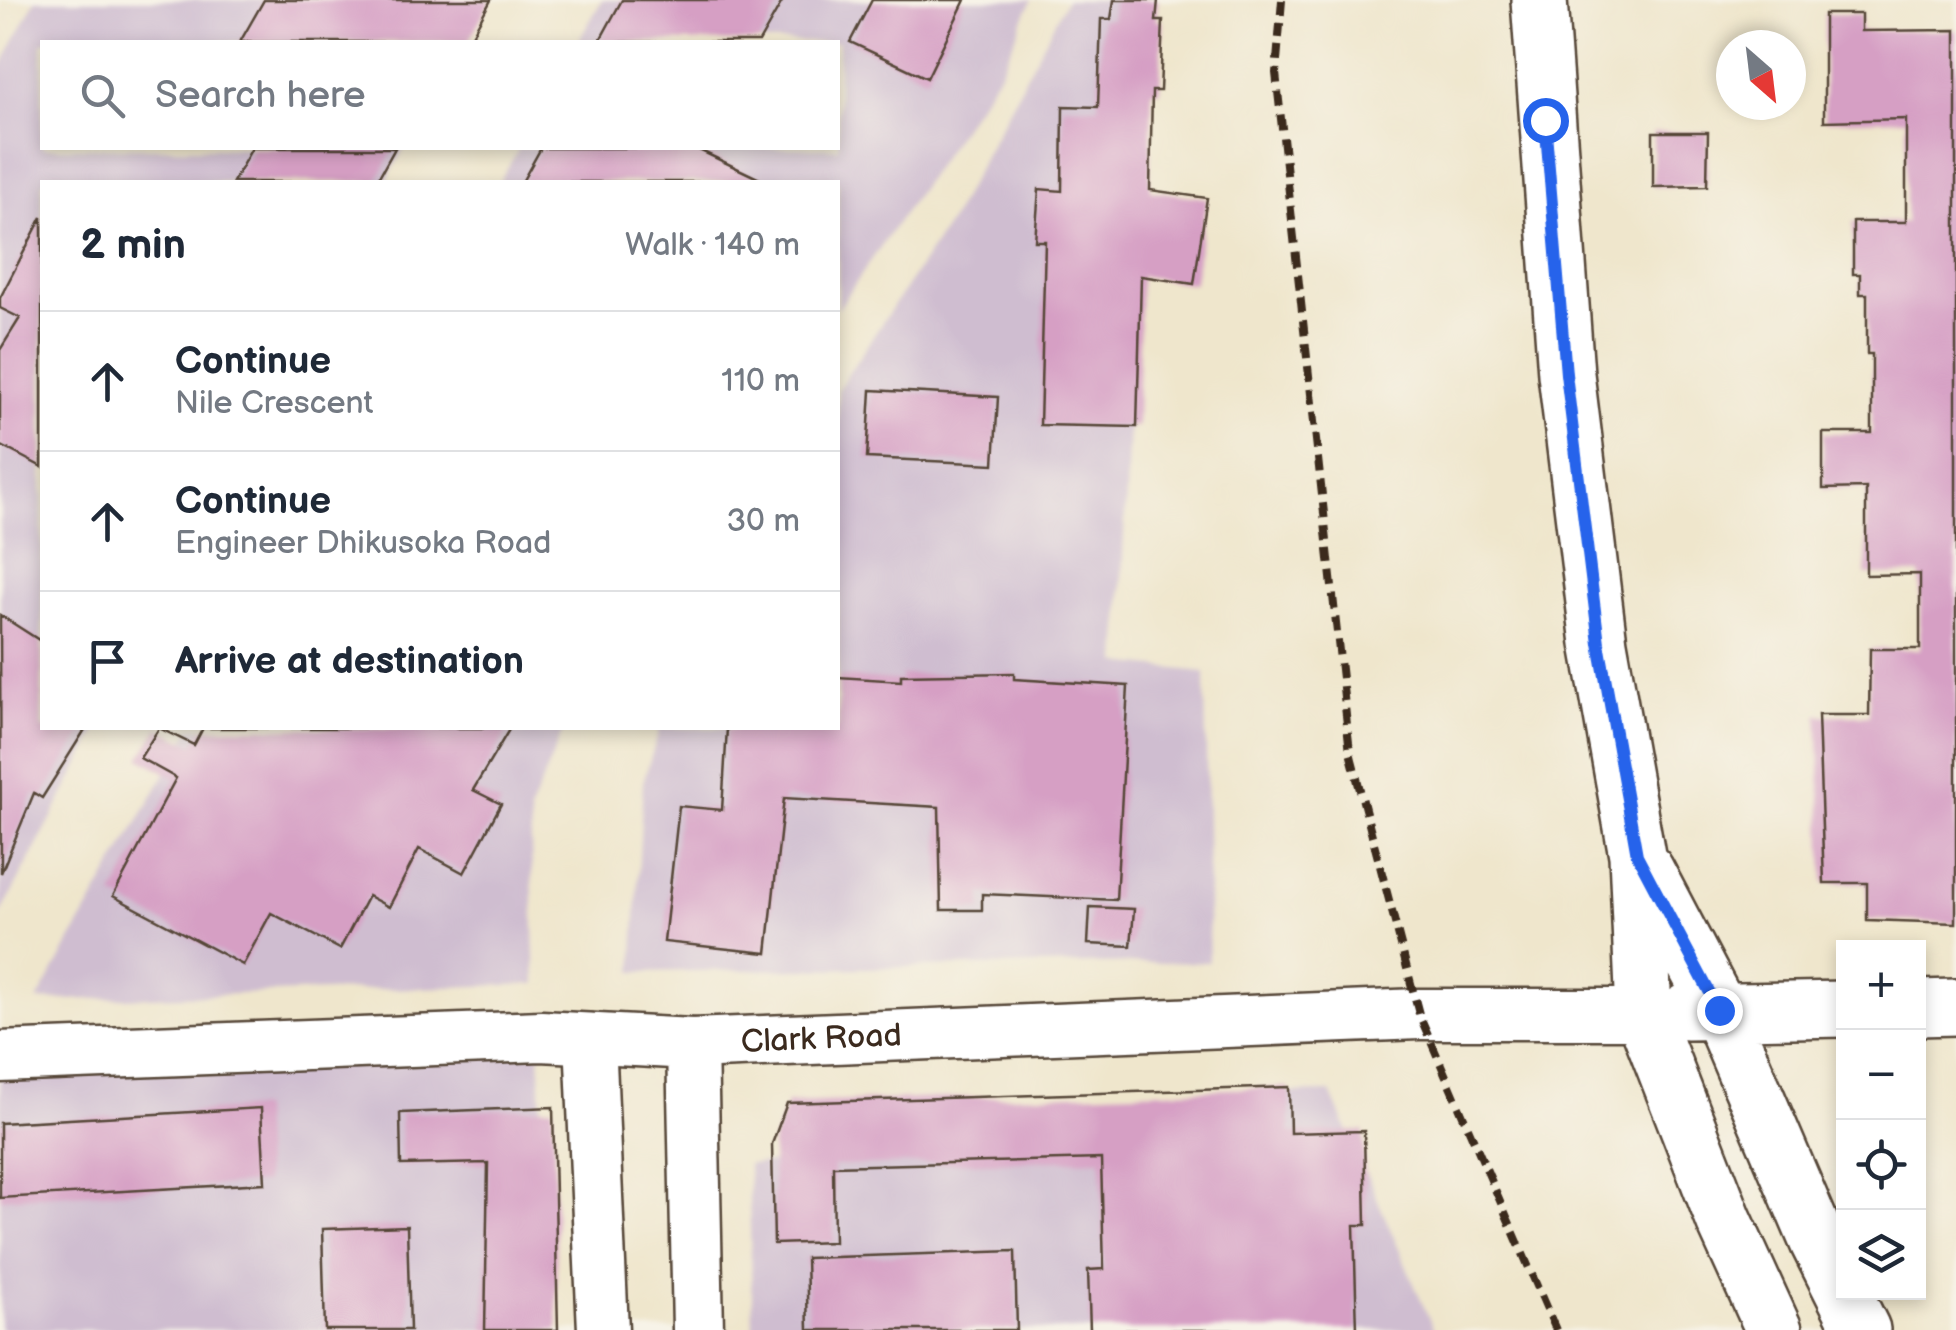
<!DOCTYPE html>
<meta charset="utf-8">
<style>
body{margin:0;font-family:"Balsamiq Sans",sans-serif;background:#f6f6f7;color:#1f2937}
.controls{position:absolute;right:30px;bottom:30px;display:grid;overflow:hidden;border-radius:0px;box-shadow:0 5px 15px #0003}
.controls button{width:90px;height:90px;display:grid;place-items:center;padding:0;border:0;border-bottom:2px solid #e0e1e3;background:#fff;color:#1f2937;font:50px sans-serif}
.compass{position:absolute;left:1716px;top:30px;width:90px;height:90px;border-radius:50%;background:#fff;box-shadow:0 5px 15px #0003;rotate:152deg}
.stop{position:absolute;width:30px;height:30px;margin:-22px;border:8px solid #2563eb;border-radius:50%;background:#fff}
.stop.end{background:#2563eb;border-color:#fff;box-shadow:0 2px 10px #0008}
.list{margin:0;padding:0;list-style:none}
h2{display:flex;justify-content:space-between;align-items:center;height:130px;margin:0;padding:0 40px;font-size:42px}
h2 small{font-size:32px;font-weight:400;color:#747a83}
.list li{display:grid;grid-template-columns:65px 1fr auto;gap:30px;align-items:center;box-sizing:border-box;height:140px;padding:0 40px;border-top:2px solid #e0e1e3}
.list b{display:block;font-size:38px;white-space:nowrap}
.list p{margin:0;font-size:32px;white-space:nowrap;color:#747a83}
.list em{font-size:32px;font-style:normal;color:#747a83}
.icon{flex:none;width:55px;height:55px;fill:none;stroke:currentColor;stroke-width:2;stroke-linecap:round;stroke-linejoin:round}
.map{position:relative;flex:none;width:1956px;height:1330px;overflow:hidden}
.search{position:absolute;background:#fff;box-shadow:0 5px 15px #0003;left:40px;top:40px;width:800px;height:110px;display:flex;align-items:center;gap:25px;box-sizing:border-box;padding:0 35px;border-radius:0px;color:#747a83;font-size:38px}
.panel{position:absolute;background:#fff;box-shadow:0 5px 15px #0003;left:40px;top:180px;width:800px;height:550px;border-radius:0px}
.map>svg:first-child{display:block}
.industrial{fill:#cfbdd0}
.building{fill:#d69fc4}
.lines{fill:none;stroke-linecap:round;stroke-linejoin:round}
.minor-casing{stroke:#564638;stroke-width:55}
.tertiary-casing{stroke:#564638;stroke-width:60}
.minor{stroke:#fff;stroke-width:50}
.tertiary{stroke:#fff;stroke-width:55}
.rail{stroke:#3b2a1e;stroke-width:8;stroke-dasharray:15 8;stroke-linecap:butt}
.route{stroke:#2563eb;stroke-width:12}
.labels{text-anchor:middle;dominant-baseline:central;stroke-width:10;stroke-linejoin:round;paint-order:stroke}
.street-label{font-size:32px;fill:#3b2a1e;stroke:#f7f3e8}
</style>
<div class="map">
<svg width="1956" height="1330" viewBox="0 0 1956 1330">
<rect width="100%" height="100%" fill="#f7f3e8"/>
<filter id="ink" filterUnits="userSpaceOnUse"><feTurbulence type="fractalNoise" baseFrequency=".01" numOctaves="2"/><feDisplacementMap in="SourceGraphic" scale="20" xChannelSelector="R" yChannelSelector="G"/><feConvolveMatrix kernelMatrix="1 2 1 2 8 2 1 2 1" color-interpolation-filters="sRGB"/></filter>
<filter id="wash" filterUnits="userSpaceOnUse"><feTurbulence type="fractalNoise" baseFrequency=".0048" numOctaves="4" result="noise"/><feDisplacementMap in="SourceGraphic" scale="40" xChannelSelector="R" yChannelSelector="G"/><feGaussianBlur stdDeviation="2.25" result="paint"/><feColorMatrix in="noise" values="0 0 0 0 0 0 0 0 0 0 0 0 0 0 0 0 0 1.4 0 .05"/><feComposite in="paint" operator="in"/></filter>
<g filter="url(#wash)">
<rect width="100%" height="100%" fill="#efe6cc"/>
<path class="industrial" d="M 35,0 L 482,0 L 460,42 L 42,42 L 42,148 L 404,148 L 386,182 L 42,182 L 42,728 L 99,728 L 0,916 L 0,69 Z
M 602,0 L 1032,0 L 1000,72 L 838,309 L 838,182 L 499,182 L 519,148 L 838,148 L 838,42 L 578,42 Z
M 1066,0 L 1149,0 L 1118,663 L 1205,672 L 1209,962 L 633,972 L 643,782 L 660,728 L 838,728 L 838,389 L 951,219 Z
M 191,728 L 564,728 L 530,810 L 536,984 L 37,1001 Z
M 540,1047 L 547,1330 L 0,1330 L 0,1066 Z
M 1331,1092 L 1434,1330 L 753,1330 L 748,1164 L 1240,1145 L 1236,1094 Z"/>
<g id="blocks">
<path class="building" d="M 264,0 L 491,0 L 468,42 L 240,42 Z
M 622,0 L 783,0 L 759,42 L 599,42 Z
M 872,0 L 965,0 L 927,78 L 850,42 Z
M 1114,0 L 1158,0 L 1156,21 L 1163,21 L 1160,91 L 1152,91 L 1150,190 L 1207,198 L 1194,284 L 1141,276 L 1137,427 L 1040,425 L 1045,241 L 1035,241 L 1039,189 L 1062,191 L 1063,106 L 1098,107 L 1101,19 L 1111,19 Z
M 1824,14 L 1861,14 L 1861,31 L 1956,30 L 1956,923 L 1867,920 L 1867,883 L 1824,883 L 1818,715 L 1869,715 L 1870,649 L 1920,649 L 1920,574 L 1866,575 L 1866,488 L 1823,489 L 1823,433 L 1872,433 L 1872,354 L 1867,354 L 1867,294 L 1860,294 L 1860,274 L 1853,274 L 1853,222 L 1906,222 L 1906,119 L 1824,121 Z
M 1653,132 L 1708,132 L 1707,186 L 1653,187 Z
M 252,148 L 395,148 L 376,182 L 233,182 Z
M 541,148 L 695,148 L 766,182 L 522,182 Z
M 42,217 L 42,467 L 0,445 L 0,350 L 20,318 L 0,308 L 0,298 Z
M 871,390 L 998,397 L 994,464 L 867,458 Z
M 0,615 L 42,642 L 42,728 L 86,728 L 42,798 L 34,793 L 1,873 Z
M 1014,673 L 1014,679 L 1128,686 L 1116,900 L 982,894 L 982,910 L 941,910 L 939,807 L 784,798 L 767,953 L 664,942 L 679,806 L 722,810 L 727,728 L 838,728 L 838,677 L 901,681 L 901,675 Z
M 159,728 L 194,745 L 203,728 L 510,728 L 473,790 L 501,804 L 464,873 L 419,849 L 389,907 L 368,896 L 340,949 L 271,913 L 243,965 L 113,896 L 176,778 L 140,758 Z
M 1090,907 L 1134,909 L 1131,946 L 1088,944 Z
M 1289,1087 L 1290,1133 L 1364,1131 L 1366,1225 L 1354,1225 L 1357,1330 L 1090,1330 L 1088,1270 L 1104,1269 L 1101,1159 L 833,1166 L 834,1242 L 774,1244 L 772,1144 L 787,1103 Z
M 553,1107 L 558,1330 L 485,1330 L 488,1163 L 401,1165 L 400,1113 Z
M 261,1108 L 265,1183 L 0,1198 L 0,1123 Z
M 407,1226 L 410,1330 L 325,1330 L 322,1229 Z
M 1015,1251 L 1017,1330 L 808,1330 L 806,1258 Z"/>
</g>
</g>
<g filter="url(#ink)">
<use href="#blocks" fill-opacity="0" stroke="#564638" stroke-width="2.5"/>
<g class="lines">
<g class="minor-casing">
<g id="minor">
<path d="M 590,1039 L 603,1330"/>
<path d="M 692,1044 L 698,1330"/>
<path id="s1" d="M 0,1057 L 541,1036 L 692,1044 L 1419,1014 L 1644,1014"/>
</g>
</g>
<g class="tertiary-casing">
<path id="tertiary" d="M 1539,0 L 1566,374 L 1599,643 L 1637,855 L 1644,1014 L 1724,1220 L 1774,1330
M 1646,871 L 1719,1010 L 1818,1242 L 1862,1330
M 1918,1008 L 1956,1007
M 1687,1012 L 1844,1009"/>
</g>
<use href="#minor" class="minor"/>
<use href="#tertiary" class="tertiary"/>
<path class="rail" d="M 1282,0 L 1276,73 L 1350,752 L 1419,1014 L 1556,1330"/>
</g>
</g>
<g class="lines" filter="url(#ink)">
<path class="route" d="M 1545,120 L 1566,374 L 1599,643 L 1637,855 L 1719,1010"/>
</g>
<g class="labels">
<g class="street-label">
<text stroke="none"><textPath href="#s1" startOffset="822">Clark Road</textPath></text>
</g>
</g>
</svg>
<div class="controls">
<button>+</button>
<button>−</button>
<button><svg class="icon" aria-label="locate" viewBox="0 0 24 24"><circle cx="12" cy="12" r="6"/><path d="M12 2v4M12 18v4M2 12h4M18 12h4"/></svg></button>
<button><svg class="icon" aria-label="layers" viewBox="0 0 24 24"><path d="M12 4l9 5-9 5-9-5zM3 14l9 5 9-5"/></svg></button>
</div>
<svg class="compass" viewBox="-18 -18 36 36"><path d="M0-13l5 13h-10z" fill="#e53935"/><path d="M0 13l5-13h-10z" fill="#747a83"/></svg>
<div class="stop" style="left:1545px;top:120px"></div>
<div class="stop end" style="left:1719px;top:1010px"></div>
<div class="search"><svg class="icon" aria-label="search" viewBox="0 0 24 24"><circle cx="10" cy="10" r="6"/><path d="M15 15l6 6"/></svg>Search here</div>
<section class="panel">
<h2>2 min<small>Walk · 140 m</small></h2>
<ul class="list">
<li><svg class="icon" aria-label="ahead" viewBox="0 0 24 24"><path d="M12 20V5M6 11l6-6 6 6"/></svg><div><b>Continue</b><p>Nile Crescent</p></div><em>110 m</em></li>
<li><svg class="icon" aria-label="ahead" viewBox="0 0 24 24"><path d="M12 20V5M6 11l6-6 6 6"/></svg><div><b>Continue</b><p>Engineer Dhikusoka Road</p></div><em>30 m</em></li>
<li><svg class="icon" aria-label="arrive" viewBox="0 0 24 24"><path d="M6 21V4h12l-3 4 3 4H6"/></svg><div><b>Arrive at destination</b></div></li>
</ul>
</section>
</div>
